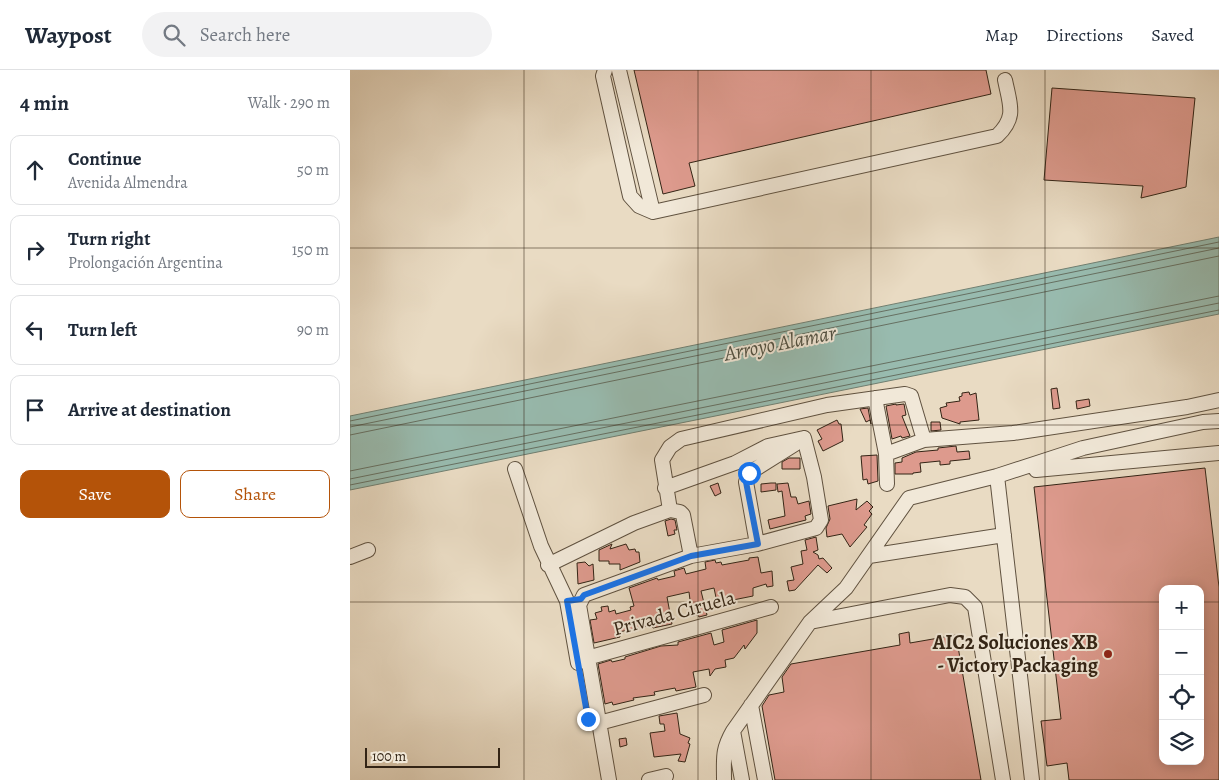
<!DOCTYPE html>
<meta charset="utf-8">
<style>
body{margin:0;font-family:Alegreya,serif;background:#f2f2f3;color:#1f2937}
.controls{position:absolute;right:15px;bottom:15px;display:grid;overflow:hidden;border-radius:10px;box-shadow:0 2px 12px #0003}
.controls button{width:45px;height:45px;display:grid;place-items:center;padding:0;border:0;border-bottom:1px solid #e0e1e3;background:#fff;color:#1f2937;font:25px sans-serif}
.scale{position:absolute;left:15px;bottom:12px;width:135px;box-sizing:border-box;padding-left:5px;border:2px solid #332415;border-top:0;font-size:14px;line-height:18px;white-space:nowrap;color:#332415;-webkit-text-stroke:4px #f1e8d8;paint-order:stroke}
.stop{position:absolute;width:15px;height:15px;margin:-11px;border:4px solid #1a73e8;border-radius:50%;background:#fff}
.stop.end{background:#1a73e8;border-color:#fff;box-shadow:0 1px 5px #0008}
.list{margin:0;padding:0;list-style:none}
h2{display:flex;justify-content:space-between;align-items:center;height:65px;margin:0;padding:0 20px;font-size:21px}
h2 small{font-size:16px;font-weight:400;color:#747a83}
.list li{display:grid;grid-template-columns:32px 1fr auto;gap:15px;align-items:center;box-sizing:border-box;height:70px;margin:0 10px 10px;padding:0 10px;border:1px solid #e0e1e3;border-radius:10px}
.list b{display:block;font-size:19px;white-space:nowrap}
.list p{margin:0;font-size:16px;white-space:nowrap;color:#747a83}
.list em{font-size:16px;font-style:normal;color:#747a83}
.actions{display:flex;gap:10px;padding:15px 20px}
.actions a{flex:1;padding:11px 0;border:1px solid #b45309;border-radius:10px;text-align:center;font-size:18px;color:#b45309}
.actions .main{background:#b45309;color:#fff}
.icon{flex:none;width:28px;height:28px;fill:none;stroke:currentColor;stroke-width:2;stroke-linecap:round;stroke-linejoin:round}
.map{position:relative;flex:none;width:869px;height:710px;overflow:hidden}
header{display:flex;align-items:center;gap:30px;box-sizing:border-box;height:70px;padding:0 25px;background:#fff;border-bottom:1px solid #e0e1e3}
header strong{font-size:24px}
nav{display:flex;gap:28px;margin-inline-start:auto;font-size:18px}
.search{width:350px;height:45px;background:#f2f2f3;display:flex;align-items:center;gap:12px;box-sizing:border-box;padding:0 18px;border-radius:28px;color:#747a83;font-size:19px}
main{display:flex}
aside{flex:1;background:#fff}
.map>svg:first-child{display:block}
.water{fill:#98bbaf;stroke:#707f71}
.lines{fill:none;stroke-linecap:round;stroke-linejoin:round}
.shore{stroke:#667062;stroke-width:1}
.building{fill:#dd9a8d;stroke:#332415;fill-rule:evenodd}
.minor-casing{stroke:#605240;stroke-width:16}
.minor{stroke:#f1e8d8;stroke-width:14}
.route{stroke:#1a73e8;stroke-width:6}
.grid{fill:none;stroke:#332415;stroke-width:1;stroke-opacity:0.55}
.poi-dot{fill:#8f2418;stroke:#f1e8d8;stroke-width:2}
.labels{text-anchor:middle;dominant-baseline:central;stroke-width:4;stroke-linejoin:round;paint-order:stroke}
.street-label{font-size:20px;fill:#332415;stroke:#f1e8d8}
.poi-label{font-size:20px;font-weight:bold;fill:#332415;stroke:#f1e8d8;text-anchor:end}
.water-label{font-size:21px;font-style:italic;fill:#515143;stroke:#f1e8d8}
</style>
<header>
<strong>Waypost</strong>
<div class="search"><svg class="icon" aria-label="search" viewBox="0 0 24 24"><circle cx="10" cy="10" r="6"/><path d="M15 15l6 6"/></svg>Search here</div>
<nav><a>Map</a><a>Directions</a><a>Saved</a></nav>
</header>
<main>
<aside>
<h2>4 min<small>Walk · 290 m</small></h2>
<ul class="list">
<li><svg class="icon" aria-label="ahead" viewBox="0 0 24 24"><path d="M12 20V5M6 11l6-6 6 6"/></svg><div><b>Continue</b><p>Avenida Almendra</p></div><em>50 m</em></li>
<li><svg class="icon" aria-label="right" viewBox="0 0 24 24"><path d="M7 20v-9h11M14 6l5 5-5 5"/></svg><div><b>Turn right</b><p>Prolongación Argentina</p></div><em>150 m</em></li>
<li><svg class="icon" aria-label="left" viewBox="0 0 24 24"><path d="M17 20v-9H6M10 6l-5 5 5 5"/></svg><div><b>Turn left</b></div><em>90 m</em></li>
<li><svg class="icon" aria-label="arrive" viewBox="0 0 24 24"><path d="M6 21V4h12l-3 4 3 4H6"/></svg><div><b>Arrive at destination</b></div></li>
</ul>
<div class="actions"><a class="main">Save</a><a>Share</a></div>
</aside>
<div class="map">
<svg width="869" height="710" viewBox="0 0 869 710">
<rect width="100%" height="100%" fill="#e9dbc3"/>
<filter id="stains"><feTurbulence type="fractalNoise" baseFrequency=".004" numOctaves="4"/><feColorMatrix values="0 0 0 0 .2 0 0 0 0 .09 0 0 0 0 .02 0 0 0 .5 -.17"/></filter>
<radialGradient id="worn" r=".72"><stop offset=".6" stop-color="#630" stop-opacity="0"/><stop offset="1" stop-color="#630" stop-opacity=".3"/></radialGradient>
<path class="water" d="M 869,167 L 869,244 L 0,420 L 0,346 Z"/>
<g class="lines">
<path class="shore" d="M 0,351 L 869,172
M 0,357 L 869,178
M 0,365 L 869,186
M 0,401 L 869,226
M 0,409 L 869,233
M 0,415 L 869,240"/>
</g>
<path class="building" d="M 284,0 L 636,0 L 641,24 L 339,93 L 345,116 L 313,124 Z
M 702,18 L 845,28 L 836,117 L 791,128 L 793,116 L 694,110 Z
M 707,318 L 710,338 L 703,339 L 701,319 Z
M 619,322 L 620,325 L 626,323 L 629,350 L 610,352 L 610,354 L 592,348 L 590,338 L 597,336 L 596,333 L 610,331 L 609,327 L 612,326 L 612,323 Z
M 739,329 L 740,336 L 727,339 L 726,331 Z
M 546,334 L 546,335 L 554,334 L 556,345 L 552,346 L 560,366 L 552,368 L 551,366 L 542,369 L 536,336 Z
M 518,338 L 521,354 L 520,350 L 516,352 L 510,339 Z
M 487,350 L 489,354 L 491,354 L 493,371 L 473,381 L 468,371 L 472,369 L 467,360 Z
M 581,352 L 590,352 L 591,360 L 581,361 Z
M 606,376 L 607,382 L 619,381 L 620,389 L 600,391 L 600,394 L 590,395 L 590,391 L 570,393 L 571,402 L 563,403 L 563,404 L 545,404 L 545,393 L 552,392 L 552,388 L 566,382 L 588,380 L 588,378 Z
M 527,385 L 528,411 L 518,414 L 517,409 L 513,410 L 511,386 Z
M 439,388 L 450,388 L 450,399 L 432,399 L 432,392 Z
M 855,398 L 869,517 L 869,710 L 719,710 L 717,693 L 697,696 L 691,651 L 711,649 L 684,417 ZM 813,519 L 850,519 L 850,691 L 813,691 Z
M 368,413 L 371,423 L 365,426 L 360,416 Z
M 421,413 L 426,413 L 426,420 L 411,422 L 411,414 Z
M 438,413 L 441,427 L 446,427 L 448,434 L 459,431 L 461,444 L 455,446 L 456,450 L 420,459 L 418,450 L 435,446 L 432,421 L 428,422 L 427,414 Z
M 507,429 L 506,440 L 517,431 L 523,437 L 519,441 L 522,444 L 514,455 L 517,457 L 500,477 L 492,464 L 477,467 L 476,458 L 480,449 L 478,436 Z
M 321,449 L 325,450 L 327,460 L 324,460 L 325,464 L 318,466 L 315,451 Z
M 466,467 L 468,480 L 463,482 L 468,485 L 469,489 L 473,488 L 482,498 L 477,503 L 468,495 L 445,520 L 439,521 L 437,511 L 444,510 L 441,497 L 453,494 L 451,481 L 457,480 L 455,470 Z
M 262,474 L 260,479 L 276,474 L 279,480 L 285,479 L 286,482 L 289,482 L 290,492 L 270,500 L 270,494 L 259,494 L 259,491 L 249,491 L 249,480 Z
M 408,487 L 411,503 L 422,501 L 423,516 L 417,517 L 416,514 L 403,518 L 403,526 L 383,530 L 384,533 L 368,537 L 364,518 L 351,521 L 357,545 L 349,547 L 348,545 L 342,546 L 339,522 L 317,527 L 322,554 L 303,558 L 302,555 L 269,562 L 270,567 L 244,573 L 240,550 L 247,549 L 245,543 L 252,541 L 251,537 L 258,536 L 259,542 L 265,540 L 266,544 L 281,540 L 280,537 L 284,536 L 279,518 L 307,508 L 308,510 L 325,506 L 324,501 L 334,498 L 336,504 L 356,499 L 355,492 L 365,490 L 366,493 L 371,492 L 372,495 L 399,490 L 399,488 Z
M 235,492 L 239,496 L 243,494 L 244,510 L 228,514 L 227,493 Z
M 407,550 L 407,563 L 395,579 L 394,575 L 384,588 L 375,590 L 376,597 L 365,599 L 360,606 L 359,599 L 343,602 L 346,617 L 326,621 L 325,618 L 304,622 L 305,625 L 283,628 L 284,630 L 263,635 L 262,632 L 255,634 L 248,594 L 261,590 L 262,592 L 275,589 L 275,587 L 311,576 L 328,575 L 328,572 L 361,563 L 364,575 L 374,572 L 372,560 Z
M 559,562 L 560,573 L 606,565 L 631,710 L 425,710 L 412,636 L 419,625 L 434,622 L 432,607 L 441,594 L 550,575 L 549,564 Z
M 327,643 L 330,664 L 340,668 L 338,673 L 340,674 L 335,692 L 328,691 L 331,684 L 304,687 L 300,663 L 315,661 L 314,654 L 310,654 L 309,646 Z
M 276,668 L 277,675 L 270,677 L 269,669 Z"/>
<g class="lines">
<g class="minor-casing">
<path id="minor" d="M 255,0 L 253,6 L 280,126 L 289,136 L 303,142 L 647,66 C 667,47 660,35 655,10
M 269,0 L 303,142
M 525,328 L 536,384 L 537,414
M 536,384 L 574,370 L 663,363 L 837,337 L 869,330
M 165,399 L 191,476 L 217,531 L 228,593
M 686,400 L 869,383
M 315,418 L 385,393 L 418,376 L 454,368
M 320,440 L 312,390 L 320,377 L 331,369 L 477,335 L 555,324 L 561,326 L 574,370
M 407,474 L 396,412 L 399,403 L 445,374
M 519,486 L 654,465
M 0,487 L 18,480
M 198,495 L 284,453 L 320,440 L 330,442 L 333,445 L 341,486
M 460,552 L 600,525 L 615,527 L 625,537 L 653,710
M 237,588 L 421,537
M 401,635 L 415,710
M 249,653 L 354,625
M 383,661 L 392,710
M 259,710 L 229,535 L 234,525 L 341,486 L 407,474 L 466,458 L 471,450 L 464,407 L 454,368
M 299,710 L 316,706
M 374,710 C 374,688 372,680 383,661 L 460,552 L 496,518 L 559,428 L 647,406
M 682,710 L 647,406 L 733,378 L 853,352 L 869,351"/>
</g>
<use href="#minor" class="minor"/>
</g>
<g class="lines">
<path class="route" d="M 238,649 L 217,531 L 231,529 L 234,525 L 341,486 L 408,474 L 396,412 L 399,403"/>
</g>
<path class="grid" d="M 174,0 L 174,710M 348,0 L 348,710M 521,0 L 521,710M 695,0 L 695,710M 0,178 L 869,178M 0,355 L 869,355M 0,532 L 813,532M 850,532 L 869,532"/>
<circle class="poi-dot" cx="758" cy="584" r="5"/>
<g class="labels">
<g class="street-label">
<text transform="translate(324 543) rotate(-15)">Privada Ciruela</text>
</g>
<g class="poi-label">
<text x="748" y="572">AIC2 Soluciones XB<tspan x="748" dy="23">- Victory Packaging</tspan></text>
</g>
<g class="water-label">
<text transform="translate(430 273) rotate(-11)">Arroyo Alamar</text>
</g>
</g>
<rect width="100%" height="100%" filter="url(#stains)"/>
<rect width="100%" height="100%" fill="url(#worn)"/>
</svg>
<div class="controls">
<button>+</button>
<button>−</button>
<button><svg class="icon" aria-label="locate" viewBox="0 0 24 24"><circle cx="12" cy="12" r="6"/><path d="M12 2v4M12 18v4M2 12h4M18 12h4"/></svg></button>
<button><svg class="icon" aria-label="layers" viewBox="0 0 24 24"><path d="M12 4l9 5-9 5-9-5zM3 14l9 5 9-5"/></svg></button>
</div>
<div class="scale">100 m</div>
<div class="stop" style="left:399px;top:403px"></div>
<div class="stop end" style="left:238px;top:649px"></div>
</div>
</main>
